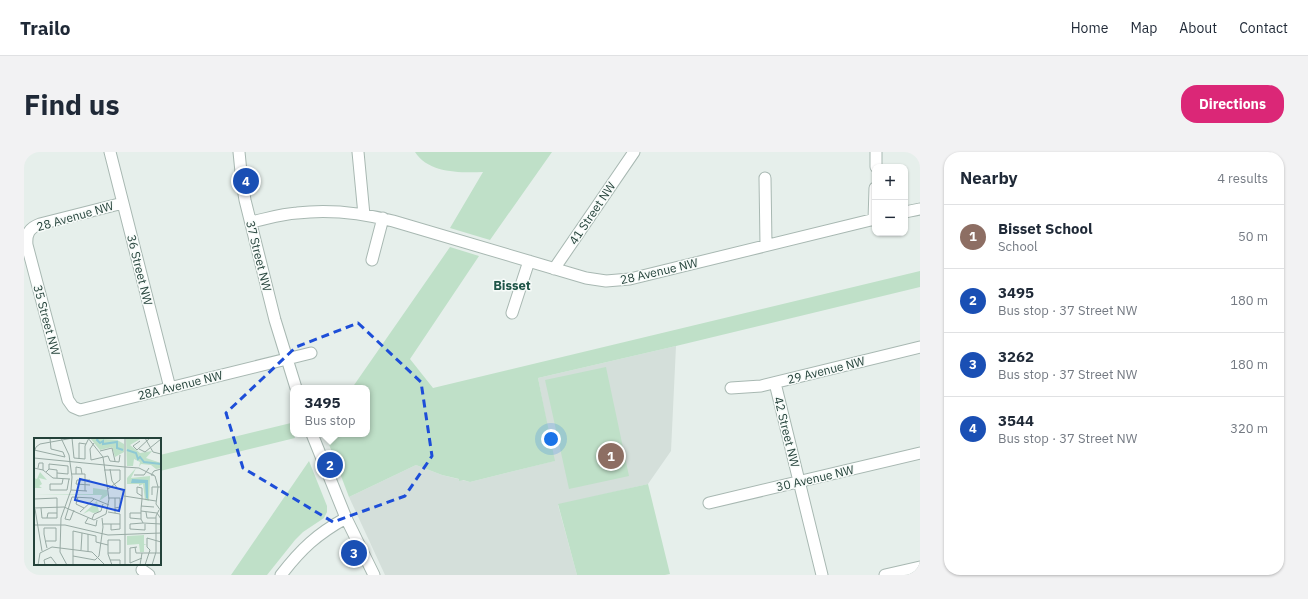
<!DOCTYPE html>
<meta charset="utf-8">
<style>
body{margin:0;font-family:"IBM Plex Sans",sans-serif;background:#f2f2f3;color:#1f2937}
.controls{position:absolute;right:12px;top:12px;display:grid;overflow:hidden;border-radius:8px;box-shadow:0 1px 3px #0004}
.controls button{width:36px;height:36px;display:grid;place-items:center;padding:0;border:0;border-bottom:1px solid #e0e1e3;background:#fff;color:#1f2937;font:20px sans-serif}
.you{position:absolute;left:527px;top:287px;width:14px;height:14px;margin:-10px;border:3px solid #fff;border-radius:50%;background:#1a73e8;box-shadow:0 0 0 6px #1a73e833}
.badge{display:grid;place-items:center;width:26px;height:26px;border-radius:50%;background:#db2777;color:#fff;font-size:13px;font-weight:700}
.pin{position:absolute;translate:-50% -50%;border:2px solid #fff;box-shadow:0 1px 4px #0006}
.popup{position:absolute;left:266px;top:233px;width:80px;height:52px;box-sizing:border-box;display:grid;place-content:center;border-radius:8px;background:#fff;filter:drop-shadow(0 1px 3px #0005);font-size:13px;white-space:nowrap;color:#747a83}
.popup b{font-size:15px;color:#1f2937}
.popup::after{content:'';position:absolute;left:50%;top:100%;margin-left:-8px;border:8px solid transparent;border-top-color:#fff}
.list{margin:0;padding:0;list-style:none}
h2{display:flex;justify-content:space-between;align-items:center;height:52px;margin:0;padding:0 16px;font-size:17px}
h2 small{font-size:13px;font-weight:400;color:#747a83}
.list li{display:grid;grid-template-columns:26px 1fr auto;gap:12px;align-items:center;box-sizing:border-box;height:64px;padding:0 16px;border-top:1px solid #e0e1e3}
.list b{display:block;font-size:15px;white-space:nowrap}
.list p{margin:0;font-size:13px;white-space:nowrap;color:#747a83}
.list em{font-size:13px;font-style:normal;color:#747a83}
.map{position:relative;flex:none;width:896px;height:423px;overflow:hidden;border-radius:16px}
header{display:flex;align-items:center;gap:24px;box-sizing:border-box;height:56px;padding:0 20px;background:#fff;border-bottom:1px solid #e0e1e3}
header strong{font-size:19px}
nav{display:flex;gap:22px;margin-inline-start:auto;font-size:14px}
.intro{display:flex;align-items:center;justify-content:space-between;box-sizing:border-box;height:96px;padding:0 24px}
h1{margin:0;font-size:28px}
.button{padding:10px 18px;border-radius:16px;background:#db2777;color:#fff;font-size:14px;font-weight:700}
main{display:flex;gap:24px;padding:0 24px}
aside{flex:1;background:#fff;border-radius:16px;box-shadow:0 1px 3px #0004}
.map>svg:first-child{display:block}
.built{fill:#d4dfda}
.green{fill:#bfe0c8}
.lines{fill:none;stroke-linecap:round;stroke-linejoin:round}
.minor-casing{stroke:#a8b8b2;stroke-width:13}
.minor{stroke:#fff;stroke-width:11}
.marked{fill:none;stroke:#1d4ed8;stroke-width:3;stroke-dasharray:8 5;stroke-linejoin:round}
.labels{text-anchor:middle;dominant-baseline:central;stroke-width:3;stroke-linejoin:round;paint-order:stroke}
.street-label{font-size:12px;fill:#24423a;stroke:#f7fbf9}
.neighbourhood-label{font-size:13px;font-weight:bold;fill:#1f5548;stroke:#f7fbf9}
.inset-river{fill:none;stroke:#8ec9d4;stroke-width:2}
.inset-road{fill:none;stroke:#98aaa4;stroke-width:1}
.view{fill:#1d4ed8;fill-opacity:0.15;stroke:#1d4ed8;stroke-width:2}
.inset-edge{fill:none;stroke:#24423a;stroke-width:2}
</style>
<header>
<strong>Trailo</strong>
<nav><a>Home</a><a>Map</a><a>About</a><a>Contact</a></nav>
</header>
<div class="intro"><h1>Find us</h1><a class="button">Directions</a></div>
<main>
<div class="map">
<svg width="896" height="423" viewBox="0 0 896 423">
<rect width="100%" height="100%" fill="#e6efeb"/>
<path class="built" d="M 652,194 L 647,299 L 624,332 L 534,353 L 553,423 L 361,423 L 325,345 L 392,313 L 418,323 L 446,330 L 530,309 L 514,226 Z"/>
<path class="green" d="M 391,0 L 528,0 L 466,88 L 426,76 L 459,20 C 436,21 404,21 391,0 Z
M 426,95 L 455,104 L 386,207 L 409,236 L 896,119 L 896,135 L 652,194 L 514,226 L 531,309 L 446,330 L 439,328 L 435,329 L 435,327 L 418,323 L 392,313 L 325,345 L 301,282 L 343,282 L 343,236 L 328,236 Z
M 582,215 L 605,324 L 545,337 L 521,228 Z
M 267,271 L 271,286 L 136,319 L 136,303 Z
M 285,309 L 303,354 L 303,360 L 300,366 L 279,380 L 271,388 L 243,423 L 207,423 Z
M 624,332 L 646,422 L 641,423 L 553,423 L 534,352 Z"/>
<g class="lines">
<g class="minor-casing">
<path id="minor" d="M 86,0 L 146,236
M 215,0 L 218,30 L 221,48 L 251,168 L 272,236
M 334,0 L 340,63
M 852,15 L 852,0
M 741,26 L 742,93
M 99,51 L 16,72 C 5,76 2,82 3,93 L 44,248 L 49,255 L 56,258 L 287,201
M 881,60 L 896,57
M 850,68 L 851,36
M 227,70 C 242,67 257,62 273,61 C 305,57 338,61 369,69 L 562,126 L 582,129 L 606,127 L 851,67
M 348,108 L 359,66
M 530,117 L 610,0
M 488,161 L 505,109
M 751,231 L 798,423
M 707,236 L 737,234 L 896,195
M 288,282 L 322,366 L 350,423
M 685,351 L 896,301
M 118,418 L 125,423
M 257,423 C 277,397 293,382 322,366
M 861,423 L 896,415"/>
</g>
<use href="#minor" class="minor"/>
</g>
<path class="marked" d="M 334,171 L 397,230 L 408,304 L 381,344 L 309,370 L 219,316 L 202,261 L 272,195 Z"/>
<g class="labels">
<g class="street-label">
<text transform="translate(568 61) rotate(-56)">41 Street NW</text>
<text transform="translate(51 64) rotate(-16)">28 Avenue NW</text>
<text transform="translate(235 104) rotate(76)">37 Street NW</text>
<text transform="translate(116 118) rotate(76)">36 Street NW</text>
<text transform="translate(635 119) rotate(-13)">28 Avenue NW</text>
<text transform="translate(23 168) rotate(75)">35 Street NW</text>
<text transform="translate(802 218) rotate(-14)">29 Avenue NW</text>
<text transform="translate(156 233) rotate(-14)">28A Avenue NW</text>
<text transform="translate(763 280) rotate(76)">42 Street NW</text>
<text transform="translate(791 326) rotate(-13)">30 Avenue NW</text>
</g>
<g class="neighbourhood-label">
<text x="488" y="133">Bisset</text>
</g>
</g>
<g transform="translate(10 286)">
<rect width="127" height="127" fill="#e6efeb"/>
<path d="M 56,0 L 83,2 L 90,6 L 90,14 L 81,19 L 78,9 L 66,12 ZM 92,0 L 108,0 L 96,7 L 106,15 L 118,13 L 112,20 L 127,25 L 127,30 L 122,31 L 117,27 L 107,26 L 105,29 L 106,24 L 100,21 L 99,28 L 93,28 ZM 102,30 L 97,40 L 116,38 L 115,63 L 111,62 L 109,46 L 105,48 L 105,46 L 93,46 L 93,40 ZM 6,34 L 13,42 L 5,40 L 8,46 L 5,48 L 8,50 L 0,50 L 0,40 L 3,41 ZM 59,50 L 73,52 L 74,57 L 65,63 L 68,57 L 0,57 L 59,56 ZM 63,63 L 65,74 L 59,75 L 55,73 L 49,76 ZM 110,97 L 110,106 L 113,107 L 110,107 L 110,114 L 106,114 L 105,106 L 93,107 L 93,98 Z" fill="#bfe0c8"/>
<path d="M 98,41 L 114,42 L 114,61 L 112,60 L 111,45 L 97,45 Z" fill="#8ec9d4"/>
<path class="inset-river" d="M 64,0 L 63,2 L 66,5 L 69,3 L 69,6 L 83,4 L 83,10 L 89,12M 93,12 L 102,15 L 104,21 L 106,19 L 110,24 L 127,26"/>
<path class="inset-road" d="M 27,0 L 35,17 L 38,39 L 37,52 L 27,80 L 26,114 L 33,127M 38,0 L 40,20 L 51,21 L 51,8 L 55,0M 111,0 L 119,14 L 127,16M 106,3 L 99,8 L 103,12 L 116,0M 60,5 L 56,11 L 57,22 L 74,18 L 76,23 L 85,24 L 86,17M 105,11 L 111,14 L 127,1M 0,12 L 31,19 L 29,14 L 17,11 L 16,0M 66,13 L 78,10 L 81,23M 0,15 L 2,9 L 6,6 L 39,0M 0,20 L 91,29M 45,21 L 45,5 L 52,6M 91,29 L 105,30 L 121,38 L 124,49 L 122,66 L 127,73M 0,30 L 9,32 L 19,40 L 36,41M 4,30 L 5,25 L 9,25 L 9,32M 15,31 L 23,32 L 23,40M 76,31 L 78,43 L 84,51M 70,32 L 86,32 L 86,42 L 74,51M 12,34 L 15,31 L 15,26 L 34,28 L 34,36 L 23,35M 38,36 L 51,36 L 51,53M 42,36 L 42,29 L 47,30 L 48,36M 100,37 L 110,37 L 115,30M 120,37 L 117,37 L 120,33 L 127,31M 29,41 L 28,46 L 16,46 L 16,52 L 33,52 L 35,41M 56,42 L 43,42 L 42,46 L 56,47M 37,52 L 53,53M 118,57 L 118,49 L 127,49M 90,58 L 122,63M 108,58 L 103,55 L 103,49 L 108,50 L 108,61 L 107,71 L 107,81 L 109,85M 44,59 L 42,66 L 50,70M 74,60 L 86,60 L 86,69 L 81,70M 81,60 L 81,75M 0,61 L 23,60 L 23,80 L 8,80 L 7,70M 107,68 L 120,69M 0,70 L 30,69 L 60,82 L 72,76 L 75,61 L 69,19 L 54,0M 1,71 L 8,113M 40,72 L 36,82 L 31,81 L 38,59 L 58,60 L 75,67M 107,73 L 123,75 L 127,81M 46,74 L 60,61M 74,74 L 86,76 L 86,91 L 77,92 L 77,86M 112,74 L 113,80 L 122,80M 107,75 L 96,75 L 96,80 L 107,81M 13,80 L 14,75 L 23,75M 54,80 L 51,85 L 62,88 L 63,82M 58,81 L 60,76 L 67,73 L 69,66M 69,86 L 86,86M 111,86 L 111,92 L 96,91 L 96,86 L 109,85 L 127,86M 0,87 L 31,87 L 74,97 L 127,95M 122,95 L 122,78 L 125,72M 54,96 L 54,113M 12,103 L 22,103 L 22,90 L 10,90 L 10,96 L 12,106 L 13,110M 101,109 L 102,115 L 127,115M 103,109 L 96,110 L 96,125 L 108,120M 47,112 L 48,95M 74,115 L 86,115 L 86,102 L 74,102 L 74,116 L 78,127M 39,118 L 61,122 L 65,118 L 69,89 L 68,80M 76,122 L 86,122 L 86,127M 4,127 L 6,115 L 18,109 L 58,114 L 71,127M 11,127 L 10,122 L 17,119 L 23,127M 39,127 L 39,93 L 62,98 L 62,104 L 74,107M 91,127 L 91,0M 106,127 L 108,115M 111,127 L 116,112 L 113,109 L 113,100 L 127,104M 118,127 L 122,114 L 122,95"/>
<path class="view" d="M 46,41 L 90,52 L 85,73 L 41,62 Z"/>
<rect width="127" height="127" class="inset-edge"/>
</g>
</svg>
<div class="controls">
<button>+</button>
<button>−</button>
</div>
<div class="you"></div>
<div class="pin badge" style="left:587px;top:304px;background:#8d6e63">1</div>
<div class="pin badge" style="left:306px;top:313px;background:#1a4fb4">2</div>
<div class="popup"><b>3495</b>Bus stop</div>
<div class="pin badge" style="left:330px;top:401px;background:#1a4fb4">3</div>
<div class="pin badge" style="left:222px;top:29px;background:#1a4fb4">4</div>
</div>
<aside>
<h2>Nearby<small>4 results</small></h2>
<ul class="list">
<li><span class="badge" style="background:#8d6e63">1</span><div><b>Bisset School</b><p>School</p></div><em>50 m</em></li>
<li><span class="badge" style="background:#1a4fb4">2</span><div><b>3495</b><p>Bus stop · 37 Street NW</p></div><em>180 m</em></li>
<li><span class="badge" style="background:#1a4fb4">3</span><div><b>3262</b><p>Bus stop · 37 Street NW</p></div><em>180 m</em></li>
<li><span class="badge" style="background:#1a4fb4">4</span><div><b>3544</b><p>Bus stop · 37 Street NW</p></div><em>320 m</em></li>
</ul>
</aside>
</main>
